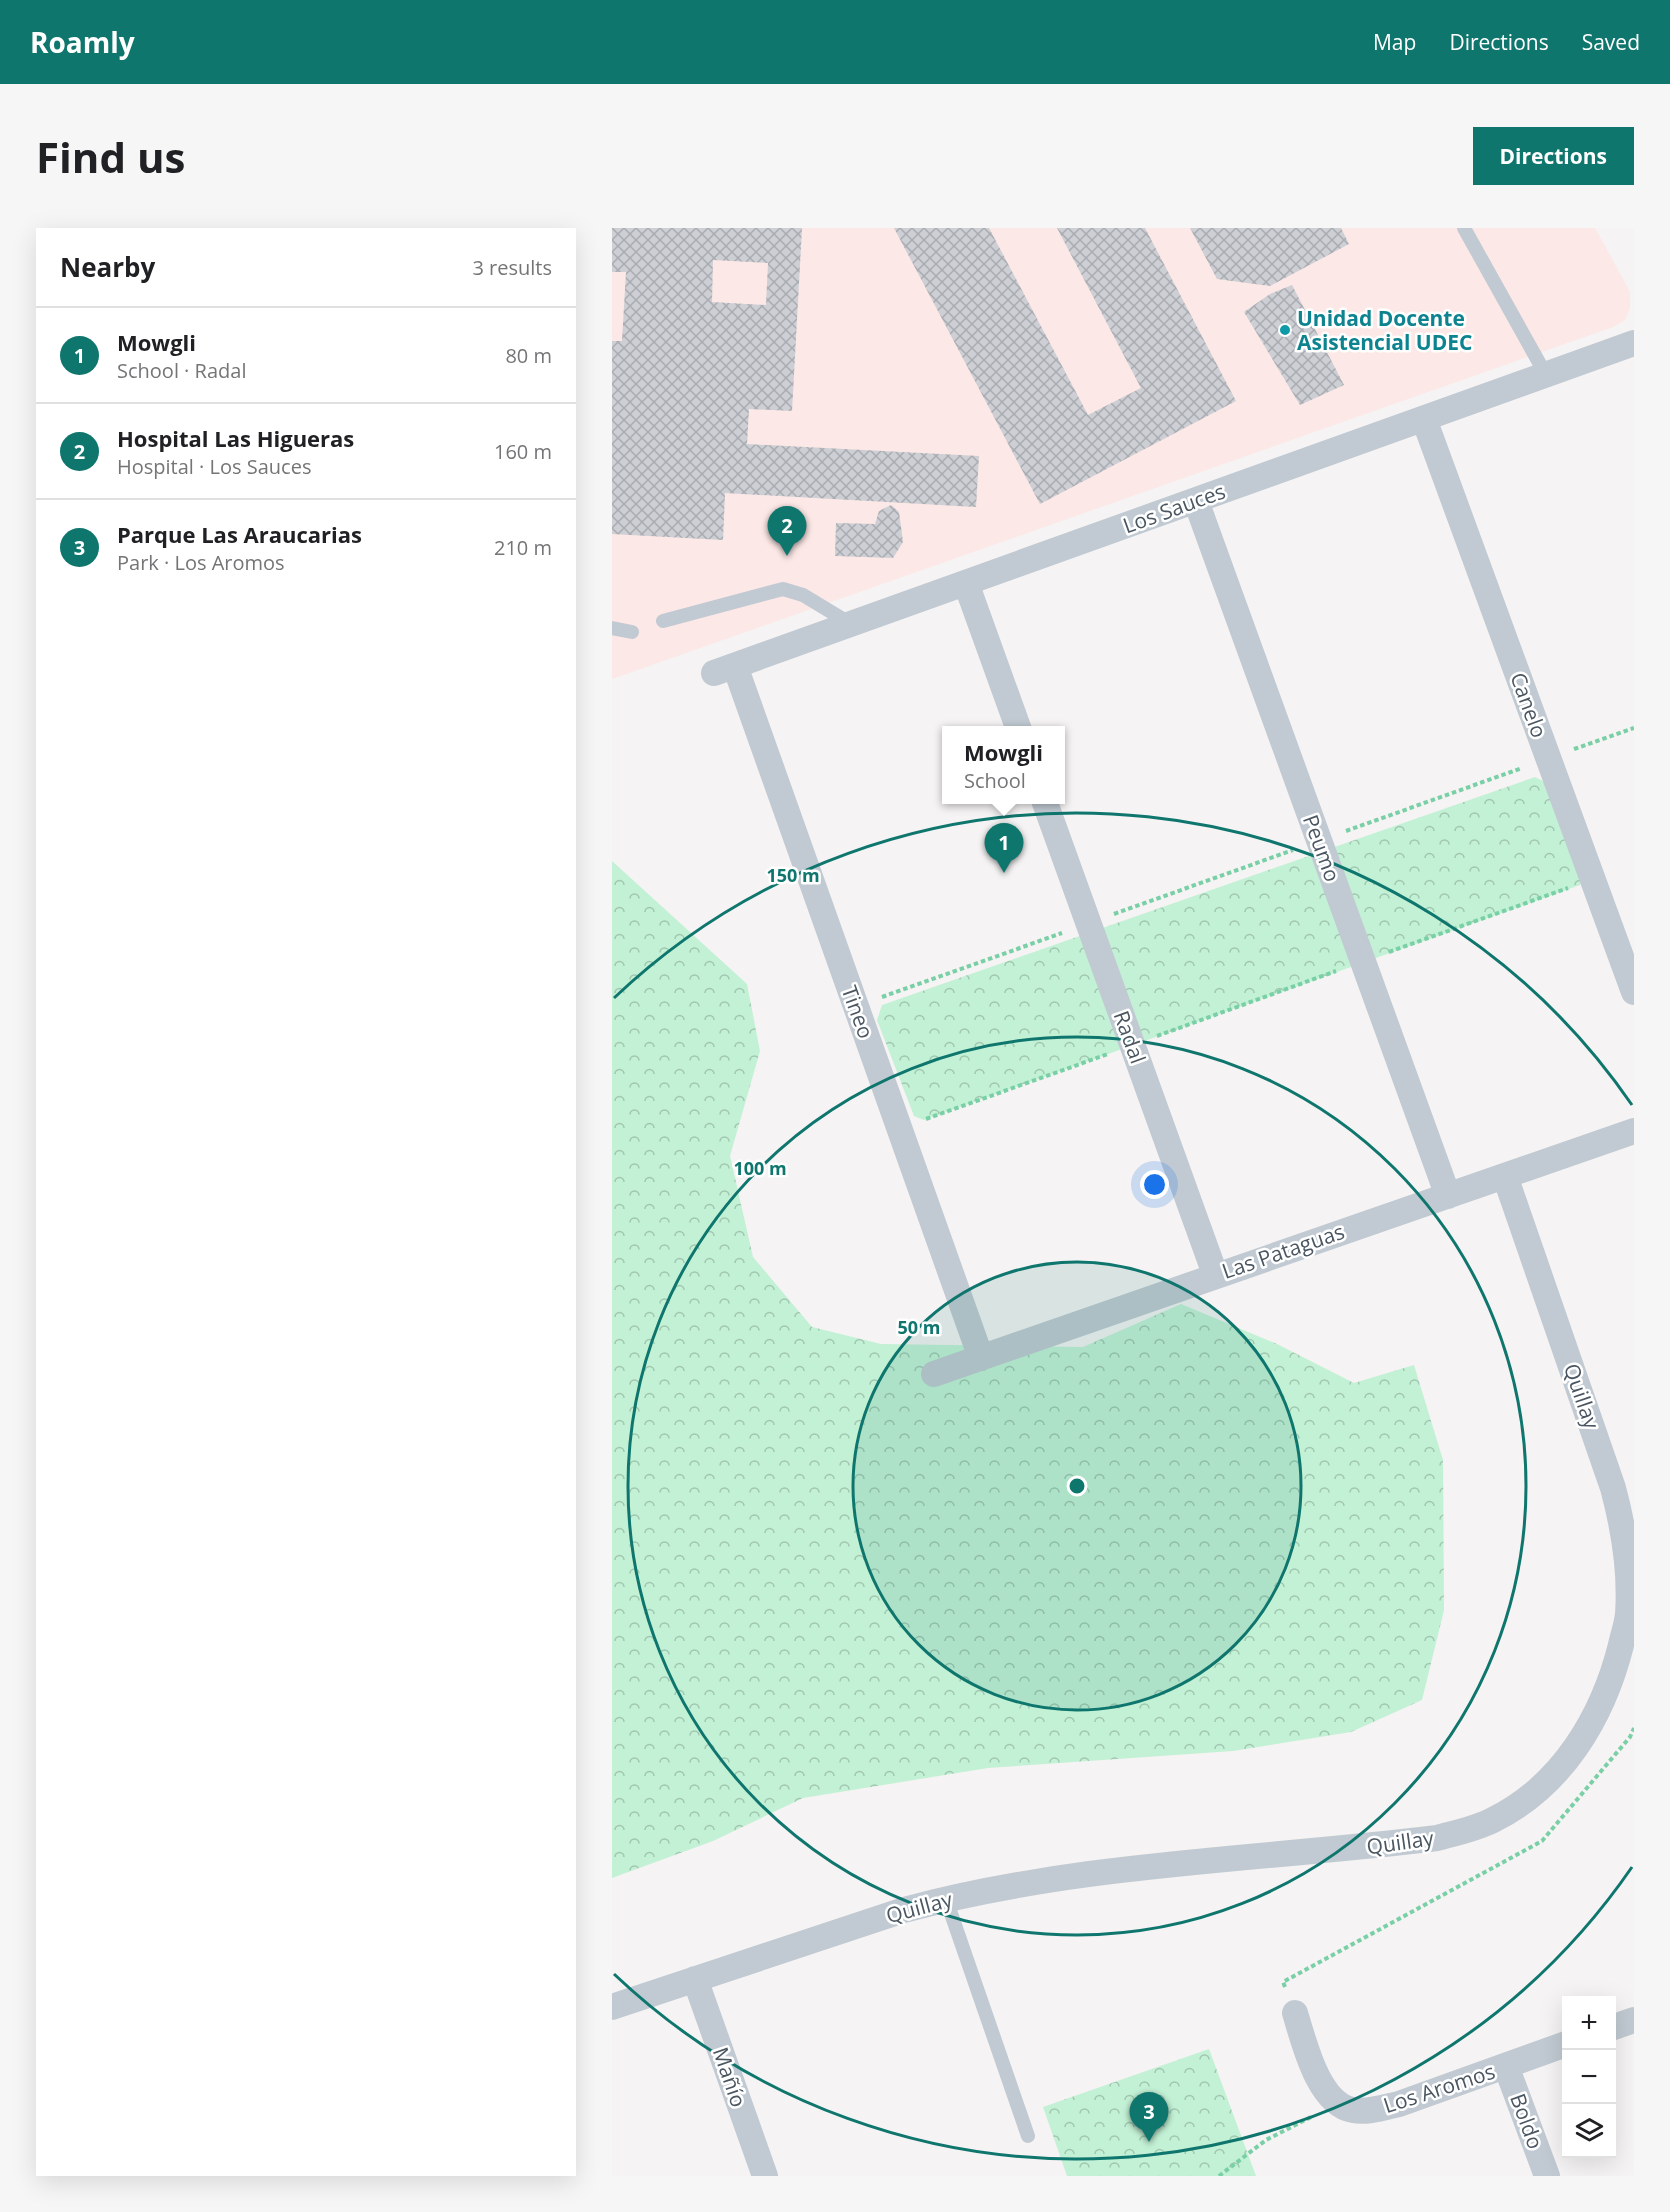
<!DOCTYPE html>
<meta charset="utf-8">
<style>
body{margin:0;font-family:"Open Sans",sans-serif;background:#f6f6f6;color:#202124}
.controls{position:absolute;right:18px;bottom:18px;display:grid;overflow:hidden;border-radius:0px;box-shadow:0 6px 24px #0002}
.controls button{width:54px;height:54px;display:grid;place-items:center;padding:0;border:0;border-bottom:2px solid #e0e0e0;background:#fff;color:#202124;font:30px sans-serif}
.you{position:absolute;left:543px;top:957px;width:21px;height:21px;margin:-15px;border:4px solid #fff;border-radius:50%;background:#1a73e8;box-shadow:0 0 0 9px #1a73e833}
.badge{display:grid;place-items:center;width:39px;height:39px;border-radius:50%;background:#0f766e;color:#fff;font-size:20px;font-weight:700}
.pin{position:absolute;translate:-50% -50px;filter:drop-shadow(0 2px 3px #0008)}
.pin::after{content:'';position:absolute;top:32px;width:21px;height:18px;background:inherit;clip-path:polygon(0 0,100% 0,50% 100%)}
.popup{position:absolute;left:330px;top:498px;width:123px;height:78px;box-sizing:border-box;display:grid;place-content:center;border-radius:0px;background:#fff;filter:drop-shadow(0 2px 4px #0005);font-size:20px;white-space:nowrap;color:#757577}
.popup b{font-size:22px;color:#202124}
.popup::after{content:'';position:absolute;left:50%;top:100%;margin-left:-12px;border:12px solid transparent;border-top-color:#fff}
.list{margin:0;padding:0;list-style:none}
h2{display:flex;justify-content:space-between;align-items:center;height:78px;margin:0;padding:0 24px;font-size:26px}
h2 small{font-size:20px;font-weight:400;color:#757577}
.list li{display:grid;grid-template-columns:39px 1fr auto;gap:18px;align-items:center;box-sizing:border-box;height:96px;padding:0 24px;border-top:2px solid #e0e0e0}
.list b{display:block;font-size:22px;white-space:nowrap}
.list p{margin:0;font-size:20px;white-space:nowrap;color:#757577}
.list em{font-size:20px;font-style:normal;color:#757577}
.icon{flex:none;width:33px;height:33px;fill:none;stroke:currentColor;stroke-width:2;stroke-linecap:round;stroke-linejoin:round}
.map{position:relative;flex:none;width:1022px;height:1948px;overflow:hidden;border-radius:0px}
header{display:flex;align-items:center;gap:36px;box-sizing:border-box;height:84px;padding:0 30px;background:#0f766e;color:#fff}
header strong{font-size:28px}
nav{display:flex;gap:33px;margin-inline-start:auto;font-size:21px}
.intro{display:flex;align-items:center;justify-content:space-between;box-sizing:border-box;height:144px;padding:0 36px}
h1{margin:0;font-size:42px}
.button{padding:15px 27px;border-radius:0px;background:#0f766e;color:#fff;font-size:21px;font-weight:700}
main{display:flex;gap:36px;padding:0 36px}
aside{flex:1;background:#fff;border-radius:0px;box-shadow:0 6px 24px #0002}
.map>svg:first-child{display:block}
.medical{fill:#fce8e6}
.forest{fill:url(#forest-crowns)}
.building{fill:url(#building-cross-hatch);fill-rule:evenodd}
.lines{fill:none;stroke-linecap:round;stroke-linejoin:round}
.path{stroke:#7ad0a6;stroke-width:4;stroke-dasharray:4.5 3;stroke-linecap:butt}
.service{stroke:#c1cad2;stroke-width:14}
.minor{stroke:#c1cad2;stroke-width:26}
.ring{fill:none;stroke:#0f766e;stroke-width:3}
.culture-dot{fill:#0f9aa8;stroke:#fff;stroke-width:2}
.labels{text-anchor:middle;dominant-baseline:central;stroke-width:5;stroke-linejoin:round;paint-order:stroke}
.culture-label{font-size:21px;font-weight:bold;fill:#0d838f;stroke:#fff;text-anchor:start}
.street-label{font-size:21px;fill:#4a5661;stroke:#fff}
.centre{fill:#0f766e;stroke:#fff;stroke-width:3}
.ring-label{font-size:18px;text-anchor:middle;font-weight:bold;fill:#0f766e;stroke:#fff;stroke-width:5;stroke-linejoin:round;paint-order:stroke}
</style>
<header>
<strong>Roamly</strong>
<nav><a>Map</a><a>Directions</a><a>Saved</a></nav>
</header>
<div class="intro"><h1>Find us</h1><a class="button">Directions</a></div>
<main>
<aside>
<h2>Nearby<small>3 results</small></h2>
<ul class="list">
<li><span class="badge">1</span><div><b>Mowgli</b><p>School · Radal</p></div><em>80 m</em></li>
<li><span class="badge">2</span><div><b>Hospital Las Higueras</b><p>Hospital · Los Sauces</p></div><em>160 m</em></li>
<li><span class="badge">3</span><div><b>Parque Las Araucarias</b><p>Park · Los Aromos</p></div><em>210 m</em></li>
</ul>
</aside>
<div class="map">
<svg width="1022" height="1948" viewBox="0 0 1022 1948">
<defs>
<pattern id="forest-crowns" width="20" height="18" patternUnits="userSpaceOnUse" patternTransform="scale(1.5)"><rect width="20" height="18" fill="#c3f1d5"/><path d="M2 6a3 3 0 1 1 6 0M12 15a3 3 0 1 1 6 0" fill="none" stroke="#a0c6b0"/></pattern>
<pattern id="building-cross-hatch" width="8" height="8" patternUnits="userSpaceOnUse" patternTransform="scale(1.5)"><rect width="8" height="8" fill="#cdcfd5"/><path d="M0 0l8 8M0 8l8-8" fill="none" stroke="#a8abb0"/></pattern>
</defs>
<rect width="100%" height="100%" fill="#f5f3f3"/>
<path class="medical" d="M 0,0 L 983,0 L 1018,64 L 1018,80 L 1013,92 L 1001,99 L 0,451 Z"/>
<path class="forest" d="M 923,549 L 935,555 L 971,650 L 968,657 L 312,892 L 302,888 L 265,792 L 270,777 Z
M 0,633 L 135,756 L 148,823 L 118,928 L 141,1029 L 200,1099 L 269,1116 L 471,1119 L 569,1076 L 665,1116 L 742,1155 L 802,1137 L 831,1232 L 832,1382 L 810,1472 L 739,1504 L 621,1523 L 376,1540 L 191,1570 L 101,1613 L 0,1650 Z
M 597,1821 L 644,1948 L 455,1948 L 431,1879 Z"/>
<path class="building" d="M 0,0 L 190,0 L 180,183 L 137,181 L 135,216 L 367,228 L 364,279 L 113,265 L 111,312 L 0,306 L 0,113 L 10,113 L 14,44 L 0,44 ZM 101,32 L 156,35 L 154,77 L 100,74 Z
M 282,0 L 377,0 L 476,187 L 529,160 L 445,0 L 533,0 L 624,173 L 428,276 Z
M 578,0 L 729,0 L 737,16 L 658,58 L 605,51 Z
M 680,57 L 732,157 L 688,177 L 632,84 L 658,66 Z
M 279,277 L 287,284 L 291,314 L 281,330 L 223,328 L 224,295 L 263,296 L 267,283 Z"/>
<g class="lines">
<path class="path" d="M 962,521 L 1022,500
M 734,603 L 910,540
M 502,686 L 681,622
M 777,724 L 956,660
M 270,769 L 450,705
M 545,808 L 724,743
M 314,891 L 496,826
M 673,1759 L 671,1754 L 930,1613 L 1018,1509 L 1022,1500
M 607,1948 L 654,1912 L 699,1889"/>
<path class="service" d="M 852,0 L 934,147
M 51,393 L 171,361 L 191,367 L 239,396
M 0,400 L 20,404
M 334,1671 L 416,1908"/>
<path class="minor" d="M 812,191 L 1022,764
M 584,273 L 836,968
M 354,355 L 407,502
M 123,438 L 369,1130
M 102,445 L 1022,115
M 432,572 L 603,1046
M 322,1146 L 1022,903
M 83,1751 L 153,1948
M 0,1779 L 292,1682 C 465,1635 647,1632 825,1610 C 843,1605 864,1601 881,1592 C 950,1558 991,1489 1009,1417 C 1011,1407 1015,1397 1016,1386 C 1019,1343 1012,1301 1001,1260 L 893,948
M 683,1785 C 692,1814 706,1876 741,1882 C 756,1885 773,1879 787,1876 L 954,1816
M 999,1800 L 1022,1792
M 894,1838 L 935,1948"/>
</g>
<circle cx="465" cy="1258" r="224" fill="#0f766e" fill-opacity=".12"/>
<g class="ring">
<circle cx="465" cy="1258" r="224"/>
<circle cx="465" cy="1258" r="449"/>
<path d="M1020 1639A673 673 0 0 1 2 1746M2 770A673 673 0 0 1 1020 877"/>
</g>
<circle class="culture-dot" cx="673" cy="102" r="6"/>
<g class="labels">
<g class="culture-label">
<text x="685" y="90">Unidad Docente<tspan x="685" dy="24">Asistencial UDEC</tspan></text>
</g>
<g class="street-label">
<text transform="translate(562 280) rotate(-20)">Los Sauces</text>
<text transform="translate(917 477) rotate(70)">Canelo</text>
<text transform="translate(710 620) rotate(70)">Peumo</text>
<text transform="translate(246 784) rotate(70)">Tineo</text>
<text transform="translate(518 809) rotate(70)">Radal</text>
<text transform="translate(671 1023) rotate(-19)">Las Pataguas</text>
<text transform="translate(970 1168) rotate(71)">Quillay</text>
<text transform="translate(788 1614) rotate(-8)">Quillay</text>
<text transform="translate(307 1679) rotate(-15)">Quillay</text>
<text transform="translate(118 1849) rotate(71)">Mañío</text>
<text transform="translate(827 1860) rotate(-18)">Los Aromos</text>
<text transform="translate(915 1893) rotate(70)">Boldo</text>
</g>
</g>
<circle cx="465" cy="1258" r="9" class="centre"/>
<g class="ring-label">
<text x="181" y="654">150 m</text>
<text x="148" y="947">100 m</text>
<text x="307" y="1106">50 m</text>
</g>
</svg>
<div class="controls">
<button>+</button>
<button>−</button>
<button><svg class="icon" aria-label="layers" viewBox="0 0 24 24"><path d="M12 4l9 5-9 5-9-5zM3 14l9 5 9-5"/></svg></button>
</div>
<div class="you"></div>
<div class="pin badge" style="left:392px;top:645px">1</div>
<div class="popup"><b>Mowgli</b>School</div>
<div class="pin badge" style="left:175px;top:328px">2</div>
<div class="pin badge" style="left:537px;top:1914px">3</div>
</div>
</main>
